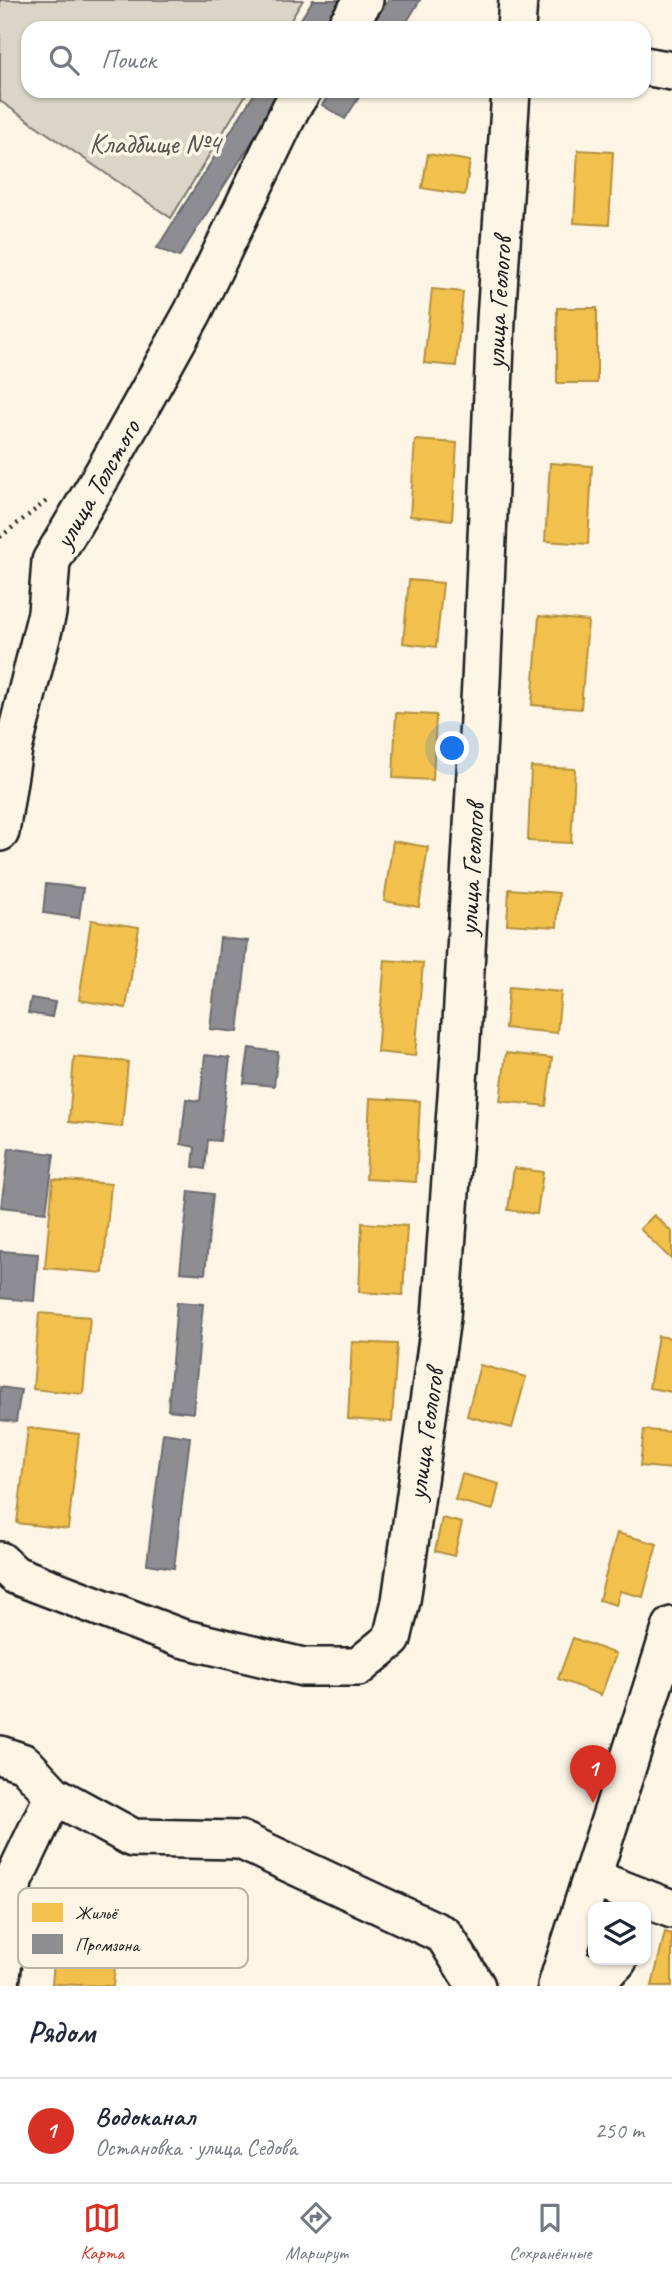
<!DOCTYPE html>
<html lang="ru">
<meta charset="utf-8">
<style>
body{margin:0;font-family:Caveat,sans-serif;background:#f2f2f3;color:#1f2937}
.controls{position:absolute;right:21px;bottom:21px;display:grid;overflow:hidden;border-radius:14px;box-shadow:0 2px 5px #0004}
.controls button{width:63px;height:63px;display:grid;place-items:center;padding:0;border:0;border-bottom:2px solid #e0e1e3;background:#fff;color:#1f2937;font:35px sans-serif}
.you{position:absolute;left:453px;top:749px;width:24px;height:24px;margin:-18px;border:5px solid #fff;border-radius:50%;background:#1a73e8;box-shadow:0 0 0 10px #1a73e833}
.badge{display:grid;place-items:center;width:46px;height:46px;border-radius:50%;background:#d93025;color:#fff;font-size:23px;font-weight:700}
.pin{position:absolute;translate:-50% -58px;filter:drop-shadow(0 2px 4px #0008)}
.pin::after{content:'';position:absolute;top:37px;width:24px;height:21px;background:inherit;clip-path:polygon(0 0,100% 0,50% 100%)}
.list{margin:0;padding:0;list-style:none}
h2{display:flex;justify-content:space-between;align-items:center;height:91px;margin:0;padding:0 28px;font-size:30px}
h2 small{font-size:23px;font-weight:400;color:#747a83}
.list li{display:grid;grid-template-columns:46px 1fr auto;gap:21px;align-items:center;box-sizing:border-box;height:105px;padding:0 28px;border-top:2px solid #e0e1e3}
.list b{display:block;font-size:26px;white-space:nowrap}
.list p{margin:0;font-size:23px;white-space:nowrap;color:#747a83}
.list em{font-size:23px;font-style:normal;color:#747a83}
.icon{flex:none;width:38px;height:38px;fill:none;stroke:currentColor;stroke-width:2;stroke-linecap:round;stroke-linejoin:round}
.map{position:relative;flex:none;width:672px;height:1986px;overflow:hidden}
.search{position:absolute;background:#fff;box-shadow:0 2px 5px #0004;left:21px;right:21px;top:21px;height:77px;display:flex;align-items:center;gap:18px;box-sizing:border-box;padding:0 24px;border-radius:21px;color:#747a83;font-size:26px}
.sheet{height:196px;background:#fff}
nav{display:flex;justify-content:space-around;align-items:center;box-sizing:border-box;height:98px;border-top:2px solid #e0e1e3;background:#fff;font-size:19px;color:#747a83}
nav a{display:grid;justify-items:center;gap:4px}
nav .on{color:#d93025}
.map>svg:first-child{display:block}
.green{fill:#dbd5c8;stroke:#7c7872;stroke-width:2}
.homes{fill:#f2c14e;stroke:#b2903f;stroke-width:2}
.industry{fill:#8d8d92;stroke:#6b6b6f;stroke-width:2}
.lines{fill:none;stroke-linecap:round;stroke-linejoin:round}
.minor-casing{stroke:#1c1c1c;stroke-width:42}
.path{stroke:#1c1c1c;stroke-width:4.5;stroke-dasharray:2 5;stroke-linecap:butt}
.minor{stroke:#fcf5e5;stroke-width:37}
.labels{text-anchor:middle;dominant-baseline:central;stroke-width:7;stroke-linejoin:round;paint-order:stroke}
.park-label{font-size:28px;fill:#555450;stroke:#fcf5e5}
.street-label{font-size:28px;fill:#1c1c1c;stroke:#fcf5e5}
.key{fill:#fcf5e5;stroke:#b9b4a9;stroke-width:2}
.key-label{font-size:19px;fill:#1c1c1c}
</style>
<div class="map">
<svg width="672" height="1986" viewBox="0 0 672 1986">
<rect width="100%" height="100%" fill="#fcf5e5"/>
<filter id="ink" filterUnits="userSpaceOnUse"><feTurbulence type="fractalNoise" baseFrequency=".0143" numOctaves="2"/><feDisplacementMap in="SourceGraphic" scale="14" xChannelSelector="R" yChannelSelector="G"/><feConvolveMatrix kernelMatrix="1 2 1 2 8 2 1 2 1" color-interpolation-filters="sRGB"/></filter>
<g filter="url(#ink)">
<path class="green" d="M 0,0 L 303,0 L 286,28 L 28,28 L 28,91 L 248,91 L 171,218 L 0,101 Z"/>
<path class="homes" d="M 578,150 L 613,152 L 609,225 L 574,223 Z
M 428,154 L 470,161 L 465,195 L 422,188 Z
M 432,289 L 463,292 L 456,366 L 424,363 Z
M 557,308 L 597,308 L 597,383 L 557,383 Z
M 415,440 L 457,443 L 452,520 L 410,516 Z
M 550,463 L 592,466 L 588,544 L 545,541 Z
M 409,580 L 443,583 L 436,647 L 403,643 Z
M 539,616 L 588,621 L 581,709 L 532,705 Z
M 396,713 L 436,715 L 433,780 L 393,778 Z
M 531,767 L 575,769 L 571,843 L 528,841 Z
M 393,841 L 428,847 L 419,907 L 384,901 Z
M 509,889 L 559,893 L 557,927 L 507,924 Z
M 91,920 L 139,927 L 126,1008 L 79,1000 Z
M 385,960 L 423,963 L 415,1056 L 377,1052 Z
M 509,987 L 561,992 L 557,1033 L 505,1028 Z
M 506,1053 L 552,1058 L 546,1106 L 500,1101 Z
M 74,1057 L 128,1062 L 122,1127 L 69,1122 Z
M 370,1098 L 420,1101 L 416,1182 L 366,1179 Z
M 514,1168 L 543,1172 L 537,1214 L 508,1210 Z
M 53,1179 L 111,1184 L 103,1273 L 45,1268 Z
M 654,1215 L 672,1232 L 672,1260 L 640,1229 Z
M 362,1223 L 407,1226 L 403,1295 L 359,1292 Z
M 39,1313 L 90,1317 L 83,1394 L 33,1389 Z
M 658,1336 L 672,1338 L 672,1392 L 649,1388 Z
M 352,1342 L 397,1344 L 392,1422 L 348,1419 Z
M 480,1365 L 526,1377 L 512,1428 L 467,1416 Z
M 28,1428 L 79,1434 L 68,1529 L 17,1523 Z
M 644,1430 L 672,1432 L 672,1469 L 640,1466 Z
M 462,1474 L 499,1484 L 493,1510 L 455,1500 Z
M 442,1518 L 462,1523 L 454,1556 L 435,1551 Z
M 617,1533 L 657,1544 L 643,1597 L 620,1591 L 616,1605 L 599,1600 Z
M 573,1638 L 616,1654 L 601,1695 L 558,1679 Z
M 58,1919 L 119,1926 L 113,1986 L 52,1984 Z
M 665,1932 L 672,1934 L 672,1986 L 652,1986 Z"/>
<path class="industry" d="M 313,0 L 342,0 L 325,28 L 295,28 Z
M 388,0 L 420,0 L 403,28 L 370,28 Z
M 256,91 L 284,91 L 179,257 L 157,248 Z
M 331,91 L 363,91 L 345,119 L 322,105 Z
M 46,884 L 83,888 L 79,918 L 43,913 Z
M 220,938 L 248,941 L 238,1032 L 210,1029 Z
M 31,998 L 55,1002 L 52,1017 L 28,1013 Z
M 249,1048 L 278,1052 L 274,1086 L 244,1083 Z
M 205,1055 L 230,1058 L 220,1141 L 208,1140 L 205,1169 L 193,1167 L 195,1147 L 181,1144 L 186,1099 L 200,1101 Z
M 9,1148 L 54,1154 L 46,1212 L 1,1207 Z
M 189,1191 L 213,1194 L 205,1274 L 180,1272 Z
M 0,1251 L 38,1254 L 34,1301 L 0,1298 Z
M 177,1302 L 203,1304 L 193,1413 L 168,1410 Z
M 0,1387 L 21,1390 L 16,1422 L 0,1420 Z
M 163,1433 L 190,1437 L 174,1568 L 147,1564 Z"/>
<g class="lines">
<g class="minor-casing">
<g id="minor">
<path d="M 345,28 L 364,0"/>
<path d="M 516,28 L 518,0"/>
<path d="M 644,66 L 672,71"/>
<path id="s1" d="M 0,832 L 13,749 L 47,613 L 51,561 L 104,472 L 193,312 L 291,108 L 302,91"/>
<path id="s2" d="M 0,1561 L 15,1575 L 181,1638 L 303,1667 L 358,1667 L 392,1639 L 401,1601 L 441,1318 L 461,1040 L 481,683 L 496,320 L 511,91"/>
<path d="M 0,1755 L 24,1763 L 54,1795 L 133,1838 L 240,1840 L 444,1935 L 476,1986"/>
<path d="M 592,1878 L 672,1909"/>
<path d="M 562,1970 C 583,1972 604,1979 618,1960"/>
<path d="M 0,1984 L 13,1881 L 54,1795"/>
<path d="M 557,1986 L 672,1626"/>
</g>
</g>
<path class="path" d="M 0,537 L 48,500"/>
<use href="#minor" class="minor"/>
</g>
</g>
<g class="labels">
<g class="park-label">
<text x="155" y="143">Кладбище №4</text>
</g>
<g class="street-label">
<text stroke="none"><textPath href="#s2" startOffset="1764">улица Геологов</textPath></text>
<text stroke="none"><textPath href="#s1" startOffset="366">улица Толстого</textPath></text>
<text stroke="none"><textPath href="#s2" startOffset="1197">улица Геологов</textPath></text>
<text stroke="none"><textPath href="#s2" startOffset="630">улица Геологов</textPath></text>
</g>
</g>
<rect x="18" y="1888" width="230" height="80" rx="10" class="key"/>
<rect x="32" y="1903" width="31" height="19" fill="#f2c14e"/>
<rect x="32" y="1934" width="31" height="20" fill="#8d8d92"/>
<g class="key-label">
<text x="75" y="1919">Жильё</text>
<text x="75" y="1951">Промзона</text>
</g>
</svg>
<div class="controls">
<button><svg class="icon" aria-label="layers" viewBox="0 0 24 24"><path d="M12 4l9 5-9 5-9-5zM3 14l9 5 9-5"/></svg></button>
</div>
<div class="you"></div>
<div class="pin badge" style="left:593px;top:1803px">1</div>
<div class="search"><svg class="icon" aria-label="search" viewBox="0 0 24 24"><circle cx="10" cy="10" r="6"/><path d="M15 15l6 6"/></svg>Поиск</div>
</div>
<section class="sheet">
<h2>Рядом<small></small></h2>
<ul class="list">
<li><span class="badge">1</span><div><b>Водоканал</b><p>Остановка · улица Седова</p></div><em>250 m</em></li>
</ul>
</section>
<nav>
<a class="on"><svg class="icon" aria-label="map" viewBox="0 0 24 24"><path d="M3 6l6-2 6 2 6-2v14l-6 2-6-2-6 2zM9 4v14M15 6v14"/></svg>Карта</a>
<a><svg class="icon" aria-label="directions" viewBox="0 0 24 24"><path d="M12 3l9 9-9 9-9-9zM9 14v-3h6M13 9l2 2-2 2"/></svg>Маршрут</a>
<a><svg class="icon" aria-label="saved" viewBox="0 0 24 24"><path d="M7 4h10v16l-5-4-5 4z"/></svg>Сохранённые</a>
</nav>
